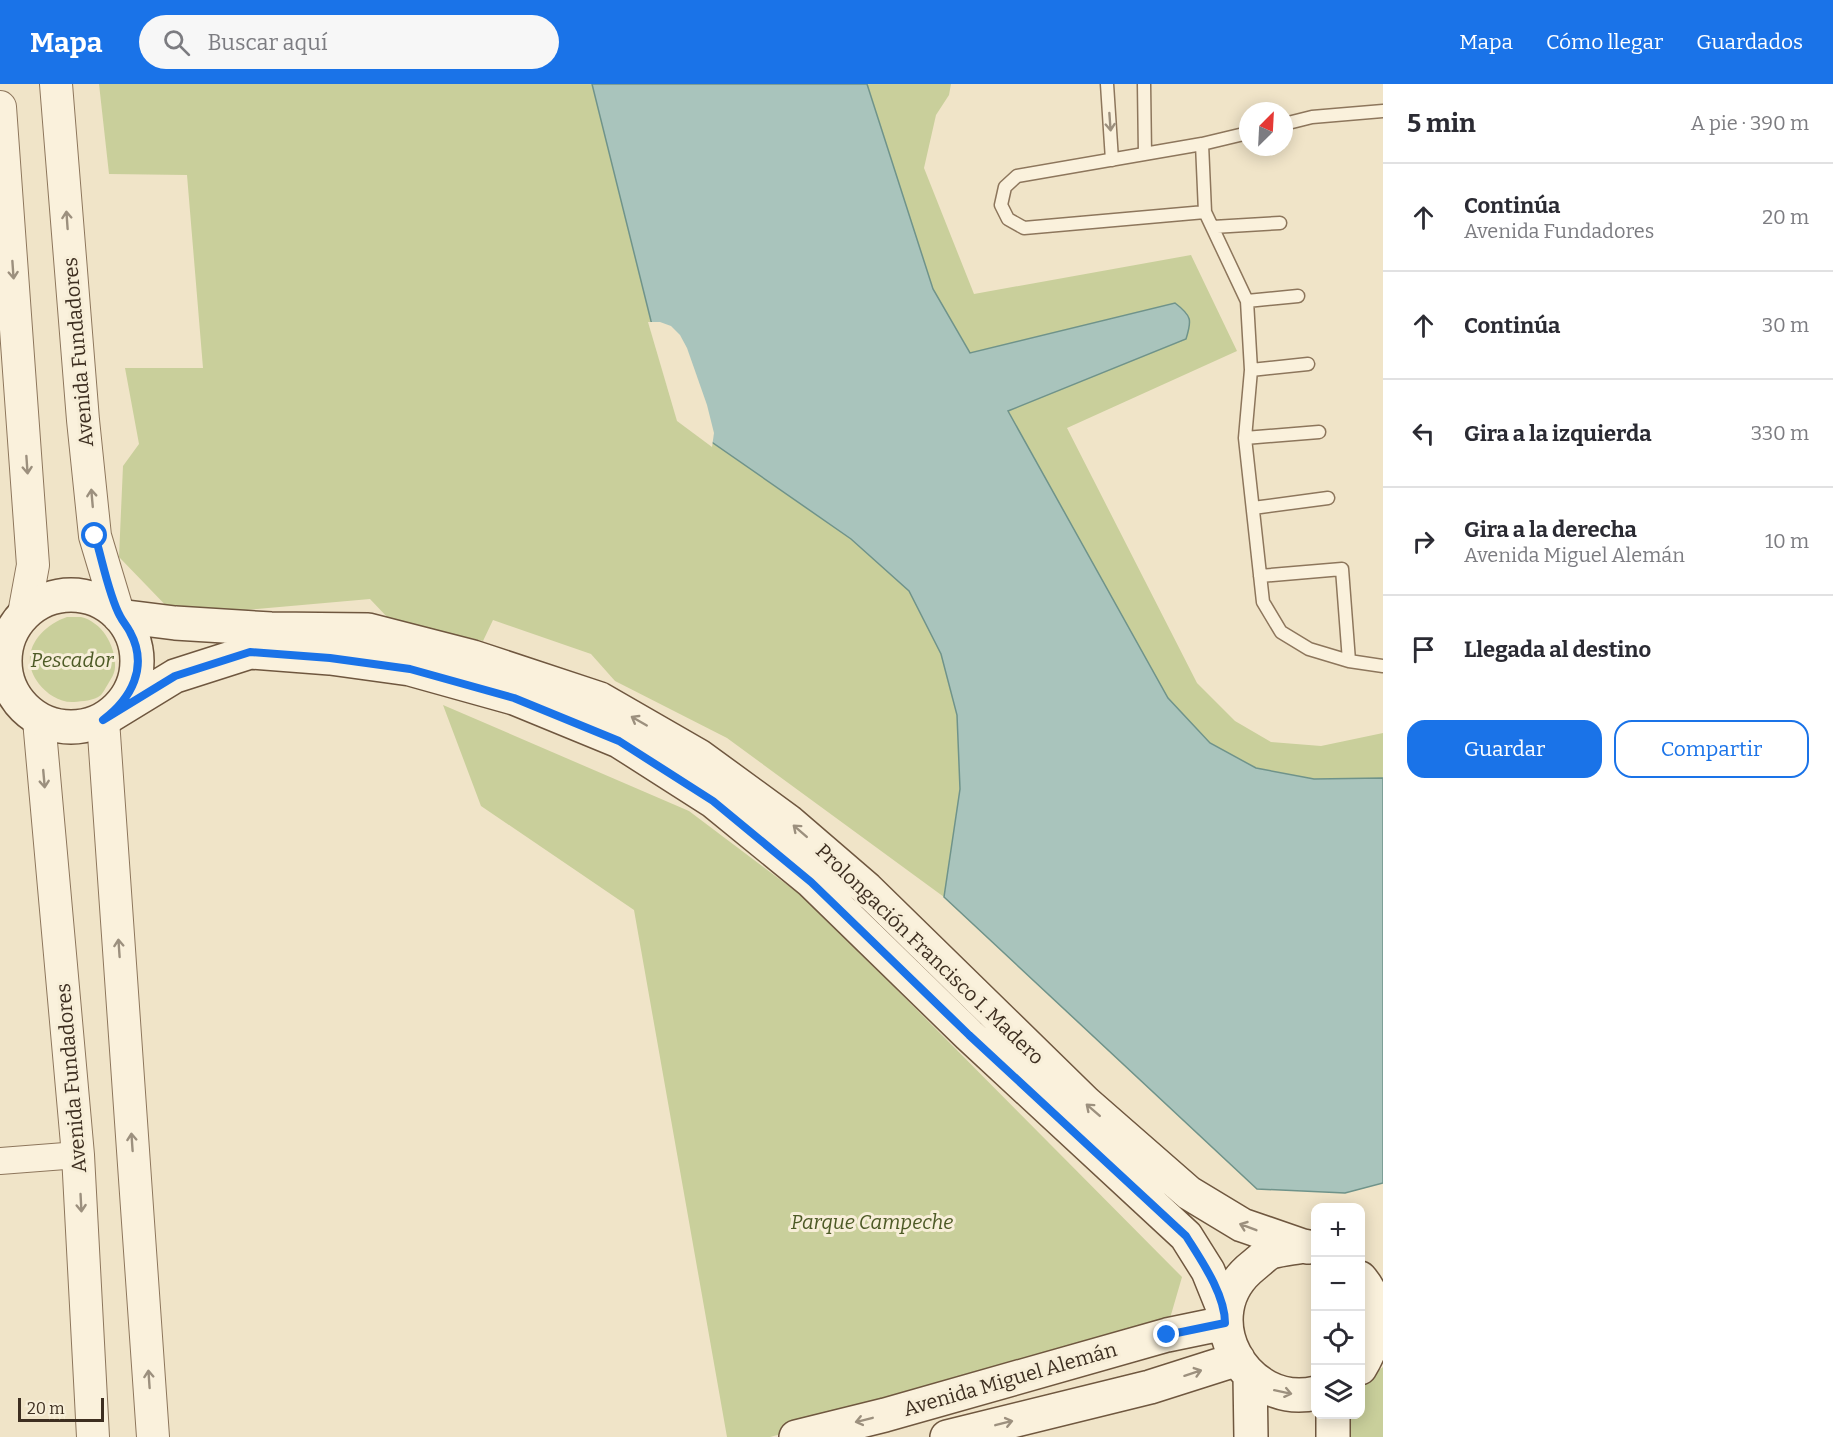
<!DOCTYPE html>
<html lang="es">
<meta charset="utf-8">
<style>
body{margin:0;font-family:Bitter,serif;background:#f7f7f7;color:#2b2b33}
.controls{position:absolute;right:18px;bottom:18px;display:grid;overflow:hidden;border-radius:12px;box-shadow:0 3px 15px #0003}
.controls button{width:54px;height:54px;display:grid;place-items:center;padding:0;border:0;border-bottom:2px solid #e1e1e2;background:#fff;color:#2b2b33;font:30px sans-serif}
.compass{position:absolute;left:1239px;top:18px;width:54px;height:54px;border-radius:50%;background:#fff;box-shadow:0 3px 15px #0003;rotate:24deg}
.scale{position:absolute;left:18px;bottom:15px;width:86px;box-sizing:border-box;padding-left:6px;border:3px solid #3d2e20;border-top:0;font-size:16px;line-height:21px;white-space:nowrap;color:#3d2e20;-webkit-text-stroke:4px #f7eed8;paint-order:stroke}
.stop{position:absolute;width:18px;height:18px;margin:-14px;border:4px solid #1a73e8;border-radius:50%;background:#fff}
.stop.end{background:#1a73e8;border-color:#fff;box-shadow:0 2px 6px #0008}
.list{margin:0;padding:0;list-style:none}
h2{display:flex;justify-content:space-between;align-items:center;height:78px;margin:0;padding:0 24px;font-size:26px}
h2 small{font-size:20px;font-weight:400;color:#7c7c81}
.list li{display:grid;grid-template-columns:39px 1fr auto;gap:18px;align-items:center;box-sizing:border-box;height:108px;padding:0 24px;border-top:2px solid #e1e1e2}
.list b{display:block;font-size:22px;white-space:nowrap}
.list p{margin:0;font-size:20px;white-space:nowrap;color:#7c7c81}
.list em{font-size:20px;font-style:normal;color:#7c7c81}
.actions{display:flex;gap:12px;padding:18px 24px}
.actions a{flex:1;padding:14px 0;border:2px solid #1a73e8;border-radius:18px;text-align:center;font-size:21px;color:#1a73e8}
.actions .main{background:#1a73e8;color:#fff}
.icon{flex:none;width:33px;height:33px;fill:none;stroke:currentColor;stroke-width:2;stroke-linecap:round;stroke-linejoin:round}
.map{position:relative;flex:none;width:1383px;height:1353px;overflow:hidden}
header{display:flex;align-items:center;gap:36px;box-sizing:border-box;height:84px;padding:0 30px;background:#1a73e8;color:#fff}
header strong{font-size:28px}
nav{display:flex;gap:33px;margin-inline-start:auto;font-size:21px}
.search{width:420px;height:54px;background:#f7f7f7;display:flex;align-items:center;gap:15px;box-sizing:border-box;padding:0 21px;border-radius:33px;color:#7c7c81;font-size:22px}
main{display:flex}
aside{flex:1;background:#fff}
.map>svg:first-child{display:block}
.green{fill:#c9cf9b}
.water{fill:#a9c4bc;stroke:#6f938a;stroke-width:1.5}
.pier{fill:#f0e4c8}
.lines{fill:none;stroke-linecap:round;stroke-linejoin:round}
.service-casing{stroke:#8d765c;stroke-width:15}
.minor-casing{stroke:#8d765c;stroke-width:28}
.tertiary-casing{stroke:#8d765c;stroke-width:34}
.secondary-casing{stroke:#6f573f;stroke-width:36}
.service{stroke:#faf1dc;stroke-width:12}
.minor{stroke:#faf1dc;stroke-width:26}
.tertiary{stroke:#faf1dc;stroke-width:32}
.secondary{stroke:#faf1dc;stroke-width:33}
.oneway{stroke:#9c907e}
.route{stroke:#1a73e8;stroke-width:8}
.labels{text-anchor:middle;dominant-baseline:central;stroke-width:6;stroke-linejoin:round;paint-order:stroke}
.street-label{font-size:20px;fill:#3d2e20;stroke:#f7eed8}
.park-label{font-size:20px;font-style:italic;fill:#4d5a26;stroke:#f7eed8}
</style>
<header>
<strong>Mapa</strong>
<div class="search"><svg class="icon" aria-label="search" viewBox="0 0 24 24"><circle cx="10" cy="10" r="6"/><path d="M15 15l6 6"/></svg>Buscar aquí</div>
<nav><a>Mapa</a><a>Cómo llegar</a><a>Guardados</a></nav>
</header>
<main>
<div class="map">
<svg width="1383" height="1353" viewBox="0 0 1383 1353">
<rect width="100%" height="100%" fill="#f0e4c8"/>
<path class="green" d="M 99,0 L 592,0 L 651,237 L 680,336 L 851,455 L 909,507 L 941,570 L 957,631 L 960,705 L 944,813 L 727,654 L 615,597 L 591,570 L 493,536 L 483,557 L 389,535 L 370,515 L 176,532 L 119,473 L 123,382 L 139,360 L 125,284 L 203,284 L 187,91 L 109,90 Z
M 867,0 L 951,0 L 949,11 L 936,31 L 924,84 L 974,210 L 1191,171 L 1237,267 L 1067,344 L 1197,599 L 1235,637 L 1271,658 L 1321,662 L 1383,649 L 1383,694 L 1314,695 L 1256,684 L 1210,659 L 1168,614 L 1007,327 L 1186,255 L 1175,219 L 970,269 L 933,206 Z
M 67,533 C 71,533 77,533 81,533 C 102,538 116,562 115,583 C 115,589 111,595 108,600 C 106,603 103,609 101,611 C 94,617 82,617 74,618 C 60,619 47,610 39,600 C 17,572 38,543 67,533 Z
M 443,621 L 689,727 L 810,818 L 1182,1193 L 1166,1248 L 770,1353 L 727,1353 L 634,826 L 481,722 Z
M 1383,1283 L 1383,1353 L 1341,1353 L 1341,1331 L 1360,1330 L 1361,1300 Z"/>
<path class="water" d="M 592,0 L 867,0 L 933,205 L 970,269 L 1175,219 C 1192,232 1192,236 1186,255 L 1008,327 L 1168,614 L 1210,659 L 1256,684 L 1314,695 L 1383,694 L 1383,1099 L 1345,1109 L 1257,1105 L 944,813 L 960,705 L 957,631 L 941,570 L 909,507 L 851,455 L 680,336 L 651,237 Z"/>
<path class="pier" d="M 648,238 L 660,238 L 671,242 L 680,251 L 687,264 L 707,321 L 714,349 L 712,363 L 677,337 Z"/>
<g class="lines">
<g class="service-casing">
<path id="service" d="M 1107,0 L 1112,76
M 1144,0 L 1145,70
M 1284,40 L 1312,33 L 1383,27
M 1248,49 L 1202,60 L 1017,92 L 1005,103 L 1001,121 L 1008,135 L 1024,144 L 1205,128 L 1247,217 L 1251,286 L 1245,354 L 1263,518 L 1281,548 L 1309,565 L 1349,577 L 1383,582
M 1202,60 L 1205,128
M 1213,143 L 1280,139
M 1247,217 L 1298,212
M 1251,286 L 1308,280
M 1245,354 L 1319,348
M 1253,424 L 1328,414
M 1260,492 L 1342,485 L 1349,577"/>
</g>
<g class="minor-casing">
<path id="minor" d="M 0,1077 L 78,1071"/>
</g>
<g class="tertiary-casing">
<path id="tertiary" d="M 56,0 L 83,336 L 95,452 L 119,532
M 0,23 L 33,481 L 24,530
M 39,636 L 78,1071 L 93,1353
M 103,636 L 153,1353"/>
</g>
<g class="secondary-casing">
<path id="secondary" d="M5 577a66 66 0 1 1 132 0a66 66 0 1 1-132 0Z
M 119,532 L 175,539 L 271,545 L 368,546 L 473,573 L 600,615 L 699,672 L 788,737 L 867,805 L 1086,1019 L 1189,1109 L 1242,1141 L 1303,1162
M 103,636 L 175,592 L 250,568 L 330,574 L 410,585 L 514,614 L 619,657 L 713,717 L 811,797 L 969,951 L 1186,1152 L 1208,1187 L 1225,1229
M 1308,1163 L 1303,1162 C 1293,1164 1281,1165 1271,1168 C 1265,1171 1258,1178 1253,1182 C 1192,1230 1244,1326 1316,1309
M 1360,1194 C 1383,1220 1378,1255 1360,1284
M 1250,1292 L 1251,1353
M 796,1353 L 885,1331 L 1167,1251 L 1225,1239
M 947,1353 L 1150,1303 L 1238,1275
M 1333,1353 L 1333,1330"/>
</g>
<use href="#service" class="service"/>
<use href="#minor" class="minor"/>
<use href="#tertiary" class="tertiary"/>
<use href="#secondary" class="secondary"/>
</g>
<defs><path id="oneway-shaft" d="M-6 0H5M1.5-3L5.5 0L1.5 3" fill="none" stroke-width="1.6" stroke-linecap="round" stroke-linejoin="round" transform="scale(1.5)"/></defs>
<g class="oneway">
<use href="#oneway-shaft" transform="translate(1110 38) rotate(86)"/>
<use href="#oneway-shaft" transform="translate(67 136) rotate(-94)"/>
<use href="#oneway-shaft" transform="translate(13 186) rotate(86)"/>
<use href="#oneway-shaft" transform="translate(27 381) rotate(86)"/>
<use href="#oneway-shaft" transform="translate(92 414) rotate(-95)"/>
<use href="#oneway-shaft" transform="translate(639 637) rotate(-150)"/>
<use href="#oneway-shaft" transform="translate(44 695) rotate(85)"/>
<use href="#oneway-shaft" transform="translate(800 747) rotate(-139)"/>
<use href="#oneway-shaft" transform="translate(119 864) rotate(-94)"/>
<use href="#oneway-shaft" transform="translate(1093 1026) rotate(-139)"/>
<use href="#oneway-shaft" transform="translate(132 1058) rotate(-94)"/>
<use href="#oneway-shaft" transform="translate(81 1119) rotate(87)"/>
<use href="#oneway-shaft" transform="translate(1248 1143) rotate(-159)"/>
<use href="#oneway-shaft" transform="translate(1193 1289) rotate(-18)"/>
<use href="#oneway-shaft" transform="translate(149 1295) rotate(-94)"/>
<use href="#oneway-shaft" transform="translate(1283 1308) rotate(12)"/>
<use href="#oneway-shaft" transform="translate(864 1336) rotate(166)"/>
<use href="#oneway-shaft" transform="translate(1004 1339) rotate(-14)"/>
</g>
<g class="lines">
<path class="route" d="M 95,452 C 102,475 109,512 120,532 C 123,538 127,542 130,548 C 149,583 131,615 103,636 L 175,592 L 250,568 L 330,574 L 410,585 L 514,614 L 619,657 L 713,717 L 811,798 L 969,951 L 1186,1152 C 1201,1176 1225,1210 1225,1239 L 1167,1251"/>
</g>
<g class="labels">
<g class="street-label">
<text transform="translate(78 268) rotate(-95)">Avenida Fundadores</text>
<text transform="translate(930 870) rotate(44)">Prolongación Francisco I. Madero</text>
<text transform="translate(71 994) rotate(-95)">Avenida Fundadores</text>
<text transform="translate(1010 1295) rotate(-16)">Avenida Miguel Alemán</text>
</g>
<g class="park-label">
<text x="72" y="576">Pescador</text>
<text x="872" y="1138">Parque Campeche</text>
</g>
</g>
</svg>
<div class="controls">
<button>+</button>
<button>−</button>
<button><svg class="icon" aria-label="locate" viewBox="0 0 24 24"><circle cx="12" cy="12" r="6"/><path d="M12 2v4M12 18v4M2 12h4M18 12h4"/></svg></button>
<button><svg class="icon" aria-label="layers" viewBox="0 0 24 24"><path d="M12 4l9 5-9 5-9-5zM3 14l9 5 9-5"/></svg></button>
</div>
<svg class="compass" viewBox="-18 -18 36 36"><path d="M0-13l5 13h-10z" fill="#e53935"/><path d="M0 13l5-13h-10z" fill="#7c7c81"/></svg>
<div class="scale">20 m</div>
<div class="stop" style="left:95px;top:452px"></div>
<div class="stop end" style="left:1167px;top:1251px"></div>
</div>
<aside>
<h2>5 min<small>A pie · 390 m</small></h2>
<ul class="list">
<li><svg class="icon" aria-label="ahead" viewBox="0 0 24 24"><path d="M12 20V5M6 11l6-6 6 6"/></svg><div><b>Continúa</b><p>Avenida Fundadores</p></div><em>20 m</em></li>
<li><svg class="icon" aria-label="ahead" viewBox="0 0 24 24"><path d="M12 20V5M6 11l6-6 6 6"/></svg><div><b>Continúa</b></div><em>30 m</em></li>
<li><svg class="icon" aria-label="left" viewBox="0 0 24 24"><path d="M17 20v-9H6M10 6l-5 5 5 5"/></svg><div><b>Gira a la izquierda</b></div><em>330 m</em></li>
<li><svg class="icon" aria-label="right" viewBox="0 0 24 24"><path d="M7 20v-9h11M14 6l5 5-5 5"/></svg><div><b>Gira a la derecha</b><p>Avenida Miguel Alemán</p></div><em>10 m</em></li>
<li><svg class="icon" aria-label="arrive" viewBox="0 0 24 24"><path d="M6 21V4h12l-3 4 3 4H6"/></svg><div><b>Llegada al destino</b></div></li>
</ul>
<div class="actions"><a class="main">Guardar</a><a>Compartir</a></div>
</aside>
</main>
